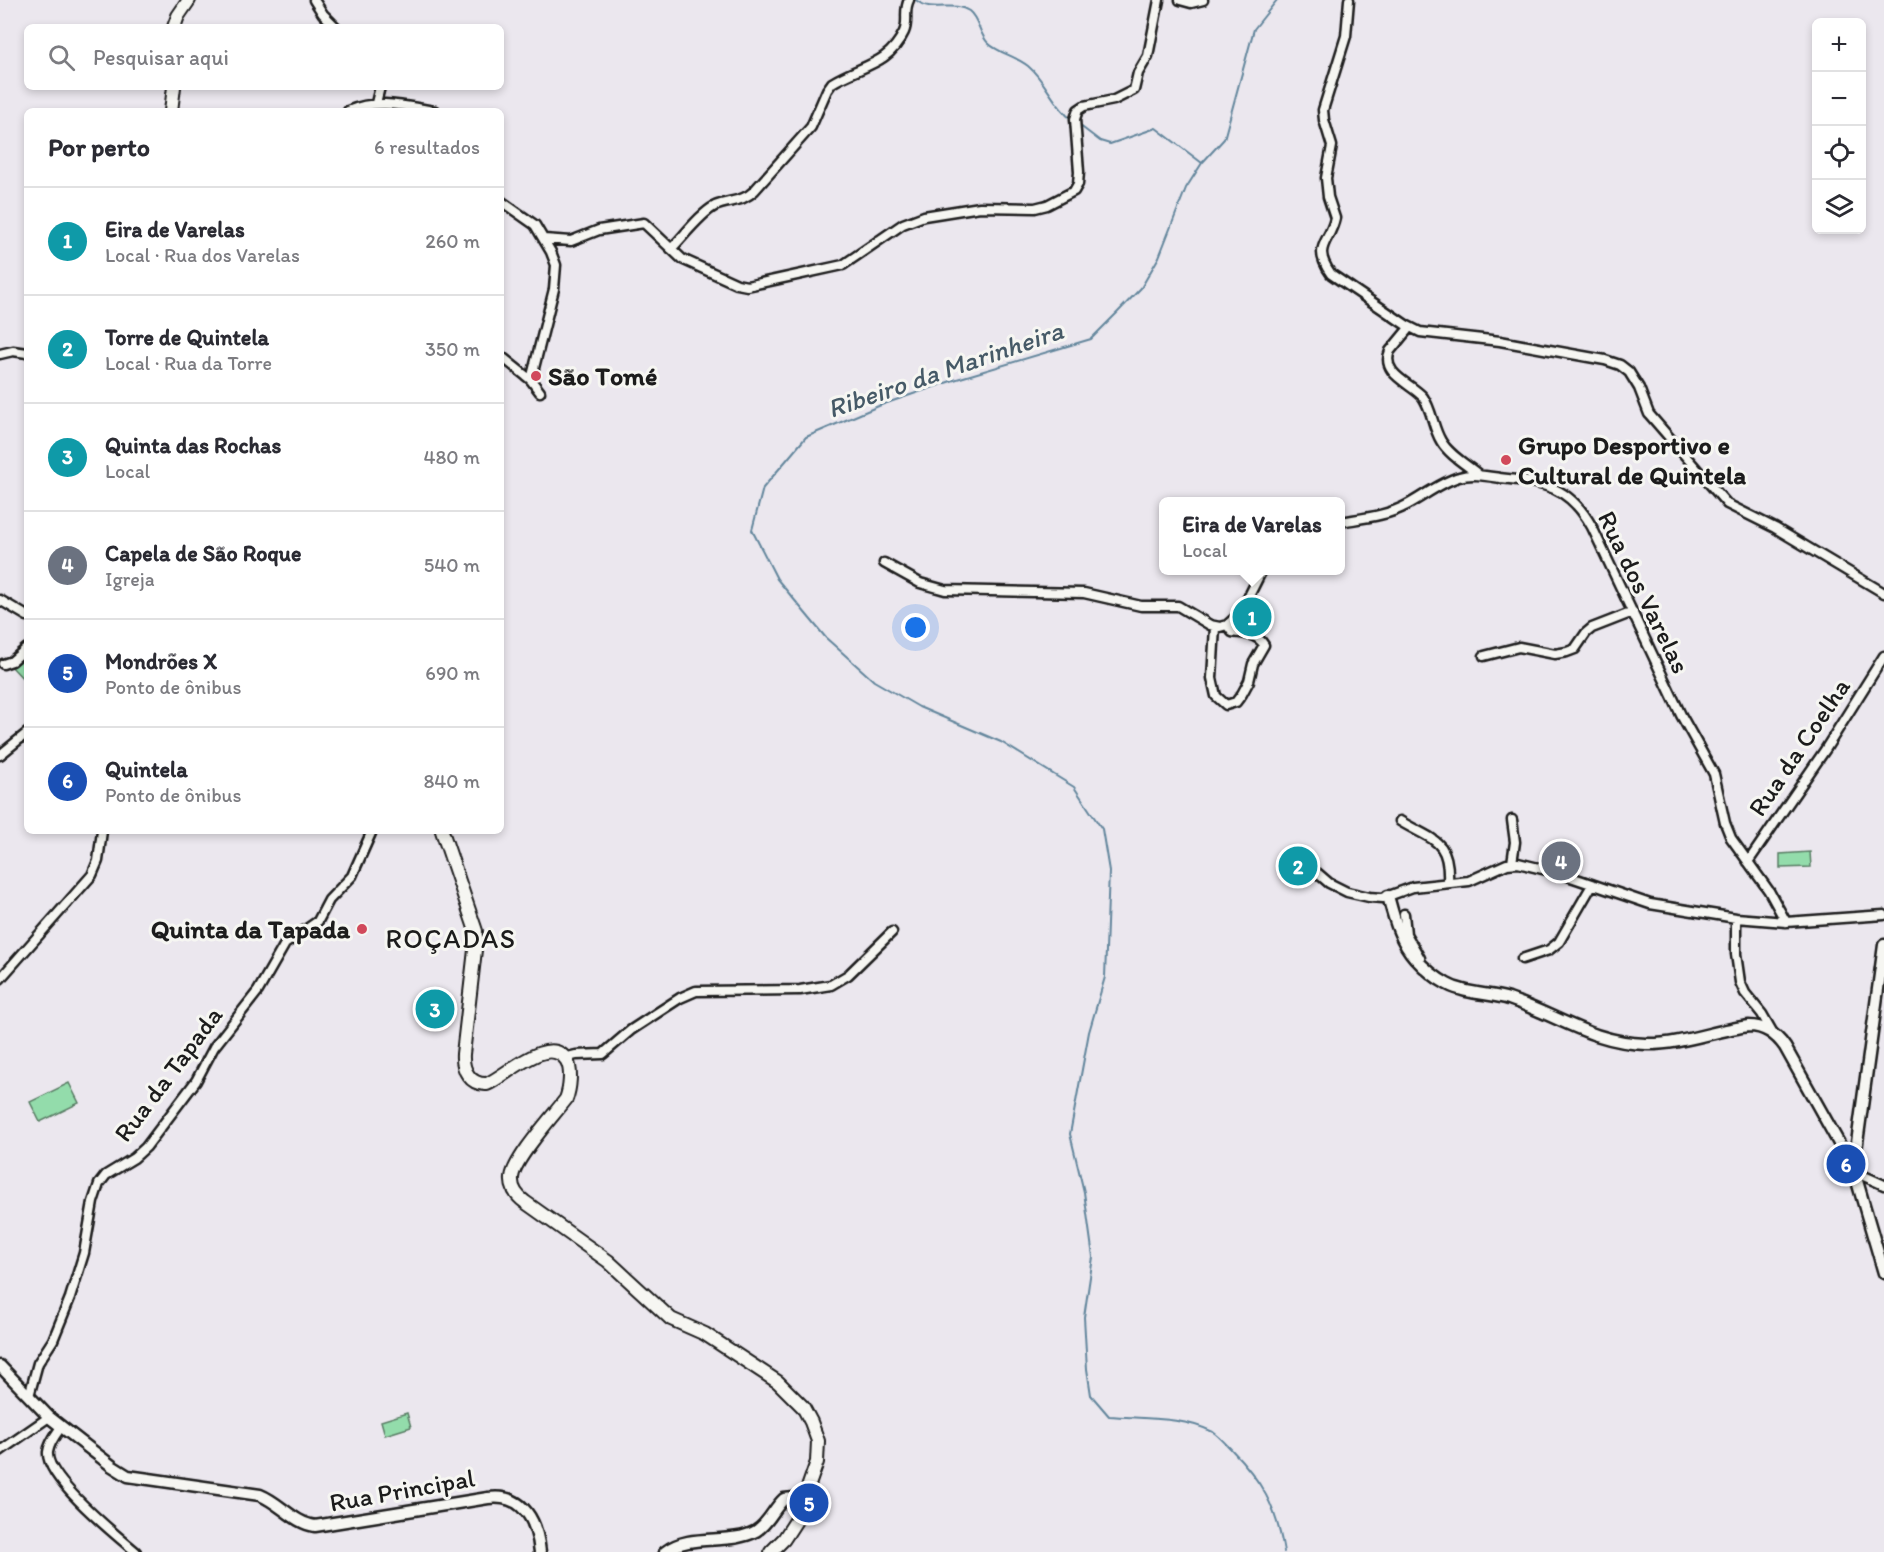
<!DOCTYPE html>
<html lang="pt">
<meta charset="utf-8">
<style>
body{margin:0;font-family:Itim,sans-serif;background:#f7f7f7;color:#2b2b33}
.controls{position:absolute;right:18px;top:18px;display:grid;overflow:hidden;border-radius:9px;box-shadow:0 3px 9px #0003}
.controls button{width:54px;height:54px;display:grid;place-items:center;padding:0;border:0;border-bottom:2px solid #e1e1e2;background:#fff;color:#2b2b33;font:30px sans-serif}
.you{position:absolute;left:916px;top:628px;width:21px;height:21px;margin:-15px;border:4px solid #fff;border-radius:50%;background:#1a73e8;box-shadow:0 0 0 9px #1a73e833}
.badge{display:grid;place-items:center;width:39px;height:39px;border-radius:50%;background:#d93025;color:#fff;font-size:20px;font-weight:700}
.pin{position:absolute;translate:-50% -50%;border:3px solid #fff;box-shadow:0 2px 6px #0006}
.popup{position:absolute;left:1159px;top:497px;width:186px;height:78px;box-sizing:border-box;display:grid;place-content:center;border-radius:9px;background:#fff;filter:drop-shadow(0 2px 4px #0005);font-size:20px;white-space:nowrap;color:#7c7c81}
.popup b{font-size:22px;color:#2b2b33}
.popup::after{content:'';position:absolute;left:50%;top:100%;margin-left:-12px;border:12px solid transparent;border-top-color:#fff}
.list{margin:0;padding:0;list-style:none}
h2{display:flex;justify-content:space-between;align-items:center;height:78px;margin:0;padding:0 24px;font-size:26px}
h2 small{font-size:20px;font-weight:400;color:#7c7c81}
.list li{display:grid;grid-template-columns:39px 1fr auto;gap:18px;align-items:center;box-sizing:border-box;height:108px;padding:0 24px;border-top:2px solid #e1e1e2}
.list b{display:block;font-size:22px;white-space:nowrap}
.list p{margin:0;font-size:20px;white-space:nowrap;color:#7c7c81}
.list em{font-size:20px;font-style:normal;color:#7c7c81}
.icon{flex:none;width:33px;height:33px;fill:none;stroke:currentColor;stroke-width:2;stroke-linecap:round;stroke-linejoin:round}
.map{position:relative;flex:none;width:1884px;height:1552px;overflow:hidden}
.search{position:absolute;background:#fff;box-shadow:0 3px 9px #0003;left:24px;top:24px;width:480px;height:66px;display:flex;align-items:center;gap:15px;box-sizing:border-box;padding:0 21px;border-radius:9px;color:#7c7c81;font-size:22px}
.panel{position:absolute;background:#fff;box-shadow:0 3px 9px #0003;left:24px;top:108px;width:480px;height:726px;border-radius:9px}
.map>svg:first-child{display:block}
.green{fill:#93dcab;stroke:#587c64;stroke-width:1.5}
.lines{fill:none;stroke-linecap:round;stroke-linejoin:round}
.stream{stroke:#63869c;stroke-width:2}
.minor-casing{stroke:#1c1c1c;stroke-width:13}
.tertiary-casing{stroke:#1c1c1c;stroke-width:15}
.secondary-casing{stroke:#1c1c1c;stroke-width:16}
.minor{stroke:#f6f6f2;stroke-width:8}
.tertiary{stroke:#f6f6f2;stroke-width:10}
.secondary{stroke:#f6f6f2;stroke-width:12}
.poi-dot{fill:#d1495b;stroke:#f6f6f2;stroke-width:2}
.labels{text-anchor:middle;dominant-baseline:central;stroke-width:6;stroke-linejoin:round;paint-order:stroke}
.poi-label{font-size:26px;font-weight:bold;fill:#1c1c1c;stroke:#f6f6f2;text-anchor:start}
.street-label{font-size:26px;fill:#1c1c1c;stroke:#f6f6f2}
.water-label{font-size:27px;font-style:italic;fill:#465a67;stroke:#f6f6f2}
.neighbourhood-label{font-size:27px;letter-spacing:1.5px;fill:#1c1c1c;stroke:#f6f6f2}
</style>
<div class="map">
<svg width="1884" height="1552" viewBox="0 0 1884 1552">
<rect width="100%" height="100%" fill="#ebe7ee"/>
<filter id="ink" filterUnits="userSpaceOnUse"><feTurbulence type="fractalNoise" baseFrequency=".0167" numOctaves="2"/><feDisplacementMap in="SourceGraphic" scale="12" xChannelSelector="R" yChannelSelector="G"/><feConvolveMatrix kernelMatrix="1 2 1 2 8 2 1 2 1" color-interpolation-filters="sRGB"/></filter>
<g filter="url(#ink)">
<path class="green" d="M 27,651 L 27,683 L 11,666 Z
M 1810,852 L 1811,867 L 1780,868 L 1780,854 Z
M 69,1083 L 79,1103 L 40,1122 L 30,1102 Z
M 407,1413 L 411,1427 L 385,1435 L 381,1421 Z"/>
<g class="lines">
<path class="stream" d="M 916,0 C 932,14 953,0 969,11 C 979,19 979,34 988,43 C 998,53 1016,56 1028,66 C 1046,81 1053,105 1072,120
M 1277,0 L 1254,29 L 1224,139 L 1202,163 L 1186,188 L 1159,257 L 1141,288 L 1117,313 L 1091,339 L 957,379 L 881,405 L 806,437 L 763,488 L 752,530 L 777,579 L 826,638 L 874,681 L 919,707 L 1001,742 L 1074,787 L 1102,829 L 1109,871 L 1105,977 L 1089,1032 L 1070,1134 L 1084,1192 L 1093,1257 L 1084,1317 L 1087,1369 L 1091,1395 L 1109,1416 C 1142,1419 1183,1416 1213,1432 C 1219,1436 1225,1443 1230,1448 C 1262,1481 1276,1506 1284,1552
M 1079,125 L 1100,141 L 1110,144 L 1156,128 L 1202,163"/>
<g class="minor-casing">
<path id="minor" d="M 314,0 L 323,14 L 336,27
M 1180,0 L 1191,3 L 1203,0
M 1349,0 L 1346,36 L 1323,110 L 1324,120 L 1332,146 L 1326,178 L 1328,197 L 1335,218 C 1330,243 1311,246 1331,274 L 1406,325 L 1420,332 L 1500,341 L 1605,360 L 1620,365 L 1629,372 L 1639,388 L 1649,414 L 1727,504 L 1775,528 L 1884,593
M 376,103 L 380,87
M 348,111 C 377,98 405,106 435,111
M 501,201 L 535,225 L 551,252 L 556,265 L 554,289 L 531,380
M 544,239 L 571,241 L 599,230 L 644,223 L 682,259 L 737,284 L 747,286 L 843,265 L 903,224 L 924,216 L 980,207 L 1035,208 L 1047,205 L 1074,191 L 1078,184 L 1079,172 L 1075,119 L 1078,110 L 1084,106 L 1114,100 L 1134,90 L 1138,73 L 1148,56 L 1159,0
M 671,249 C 683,237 701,213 715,206 C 729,200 743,202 754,191 L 811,127 L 827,90 L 832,83 C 861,65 888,66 904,32 C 909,21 903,11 909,0
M 1409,328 L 1390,351 C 1380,374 1412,384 1423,397 C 1432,410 1433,428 1441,441 C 1449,455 1467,465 1479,475
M 0,354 L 13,351 L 27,353
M 501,356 L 531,380 L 540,392
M 1340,522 C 1363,518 1387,516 1407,505 C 1424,496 1441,482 1459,477 C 1472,473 1487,476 1500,478 C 1543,483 1569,485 1592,527 L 1681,715 L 1714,774 L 1725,823 L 1731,838 L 1769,891 L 1786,922
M 884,563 L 920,583 L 945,590 L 1084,593 L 1141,606 L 1178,606 L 1210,625 L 1220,627 L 1227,625 L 1237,616 L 1245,604 L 1262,570
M 0,600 L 27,616
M 1215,627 L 1212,678 L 1216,696 L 1226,705 L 1236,702 L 1242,694 L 1249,681 L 1253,664 L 1264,645 C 1257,633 1244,634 1232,632 L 1227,625
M 1484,656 L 1519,647 L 1555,654 L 1567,652 L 1575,649 L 1586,633 L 1592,628 L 1633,612
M 3,664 L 12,661 L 27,648
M 0,755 L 27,733
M 1400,821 C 1433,841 1450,839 1448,882
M 1303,855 L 1315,871 L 1329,883 L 1347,892 L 1369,897 L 1383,898 L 1413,887 L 1469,881 L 1507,864 L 1518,863 L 1559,873 L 1650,904 L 1736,918 L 1786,922 L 1884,915
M 1748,862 L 1825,750 L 1884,656
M 1512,863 L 1515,842 L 1512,820
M 1404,914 L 1406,934 L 1420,958
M 1736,918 L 1736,954 L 1740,982 L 1745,993 L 1762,1014 L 1774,1035
M 1522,959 L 1549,950 L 1559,942 L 1592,885
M 0,979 L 92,875 L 98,861 L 102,831
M 564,1058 L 576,1055 L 603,1054 L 631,1030 L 680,998 L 696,991 L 800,990 L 831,985 L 848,975 L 892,932
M 1855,1172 L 1884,1185
M 29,1396 L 38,1363 L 53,1340 L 70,1298 L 84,1253 L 93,1202 L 99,1184 L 106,1175 L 134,1158 L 146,1147 L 196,1081 L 214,1047 L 258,991 L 285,944 L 318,921 L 329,900 L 352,876 L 372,831
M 61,1427 C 56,1434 49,1443 48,1452 C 45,1478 116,1535 136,1552
M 0,1451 L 49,1417"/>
</g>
<g class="tertiary-casing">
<path id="tertiary" d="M 1388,896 C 1394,918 1400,942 1415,958 C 1424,968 1436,978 1447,984 C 1465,994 1489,993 1509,999 C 1557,1015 1593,1043 1646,1044 C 1681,1045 1715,1030 1749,1026 C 1765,1026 1776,1034 1785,1047 L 1855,1172
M 1884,945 L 1854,1165 L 1857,1181 L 1884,1273
M 0,1366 L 49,1417 L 112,1466 L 128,1476 L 260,1495 C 280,1503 294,1523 315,1526 L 488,1498 C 524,1493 537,1522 540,1552
M 665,1552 C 690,1532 729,1546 756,1531 C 769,1523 773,1509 784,1499 L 794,1498 L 805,1502"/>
</g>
<g class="secondary-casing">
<path id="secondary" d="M 174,27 L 178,16 L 189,0
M 171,111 L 174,87
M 442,831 L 476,931 L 475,950 L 463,1054 C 462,1070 470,1085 487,1084 C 505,1077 550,1032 567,1061 C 572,1070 570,1089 566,1099 C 553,1116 513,1160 512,1178 C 511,1189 517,1196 525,1202 L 608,1261 L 671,1319 L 705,1334 L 778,1382 L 803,1407 L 811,1422 L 818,1441 L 817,1462 L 797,1519 L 784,1539 L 771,1552"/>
</g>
<use href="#minor" class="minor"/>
<use href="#tertiary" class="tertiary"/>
<use href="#secondary" class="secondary"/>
</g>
</g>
<g class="poi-dot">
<circle cx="536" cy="376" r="6"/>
<circle cx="1506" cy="460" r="6"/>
<circle cx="362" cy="929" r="6"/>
</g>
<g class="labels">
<g class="poi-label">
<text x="548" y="376">São Tomé</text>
<text x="1518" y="445">Grupo Desportivo e<tspan x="1518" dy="30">Cultural de Quintela</tspan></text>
<text x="350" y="929" text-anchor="end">Quinta da Tapada</text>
</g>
<g class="street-label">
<text transform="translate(1644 592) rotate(64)">Rua dos Varelas</text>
<text transform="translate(1799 747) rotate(-56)">Rua da Coelha</text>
<text transform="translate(168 1074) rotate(-53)">Rua da Tapada</text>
<text transform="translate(402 1490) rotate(-10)">Rua Principal</text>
</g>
<g class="water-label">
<text transform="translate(945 369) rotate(-19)">Ribeiro da Marinheira</text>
</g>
<g class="neighbourhood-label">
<text x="451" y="938">ROÇADAS</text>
</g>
</g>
</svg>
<div class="controls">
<button>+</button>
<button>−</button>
<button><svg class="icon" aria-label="locate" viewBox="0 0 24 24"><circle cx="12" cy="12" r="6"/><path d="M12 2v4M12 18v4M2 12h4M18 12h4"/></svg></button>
<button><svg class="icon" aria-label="layers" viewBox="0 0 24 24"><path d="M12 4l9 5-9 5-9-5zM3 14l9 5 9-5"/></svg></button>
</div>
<div class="you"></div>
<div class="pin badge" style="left:1252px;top:617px;background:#0f9aa8">1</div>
<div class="popup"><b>Eira de Varelas</b>Local</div>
<div class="pin badge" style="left:1298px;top:866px;background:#0f9aa8">2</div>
<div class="pin badge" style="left:435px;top:1009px;background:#0f9aa8">3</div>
<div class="pin badge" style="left:1561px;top:861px;background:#6b7280">4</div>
<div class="pin badge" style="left:809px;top:1503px;background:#1a4fb4">5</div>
<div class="pin badge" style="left:1846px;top:1164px;background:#1a4fb4">6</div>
<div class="search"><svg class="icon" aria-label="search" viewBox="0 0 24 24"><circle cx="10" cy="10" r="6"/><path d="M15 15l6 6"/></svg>Pesquisar aqui</div>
<section class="panel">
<h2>Por perto<small>6 resultados</small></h2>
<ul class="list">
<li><span class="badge" style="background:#0f9aa8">1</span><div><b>Eira de Varelas</b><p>Local · Rua dos Varelas</p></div><em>260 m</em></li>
<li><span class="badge" style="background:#0f9aa8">2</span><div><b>Torre de Quintela</b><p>Local · Rua da Torre</p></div><em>350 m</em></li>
<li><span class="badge" style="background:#0f9aa8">3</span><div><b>Quinta das Rochas</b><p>Local</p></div><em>480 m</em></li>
<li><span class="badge" style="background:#6b7280">4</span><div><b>Capela de São Roque</b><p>Igreja</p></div><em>540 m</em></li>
<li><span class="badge" style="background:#1a4fb4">5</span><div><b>Mondrões X</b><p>Ponto de ônibus</p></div><em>690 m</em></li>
<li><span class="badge" style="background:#1a4fb4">6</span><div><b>Quintela</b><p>Ponto de ônibus</p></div><em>840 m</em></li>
</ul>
</section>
</div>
